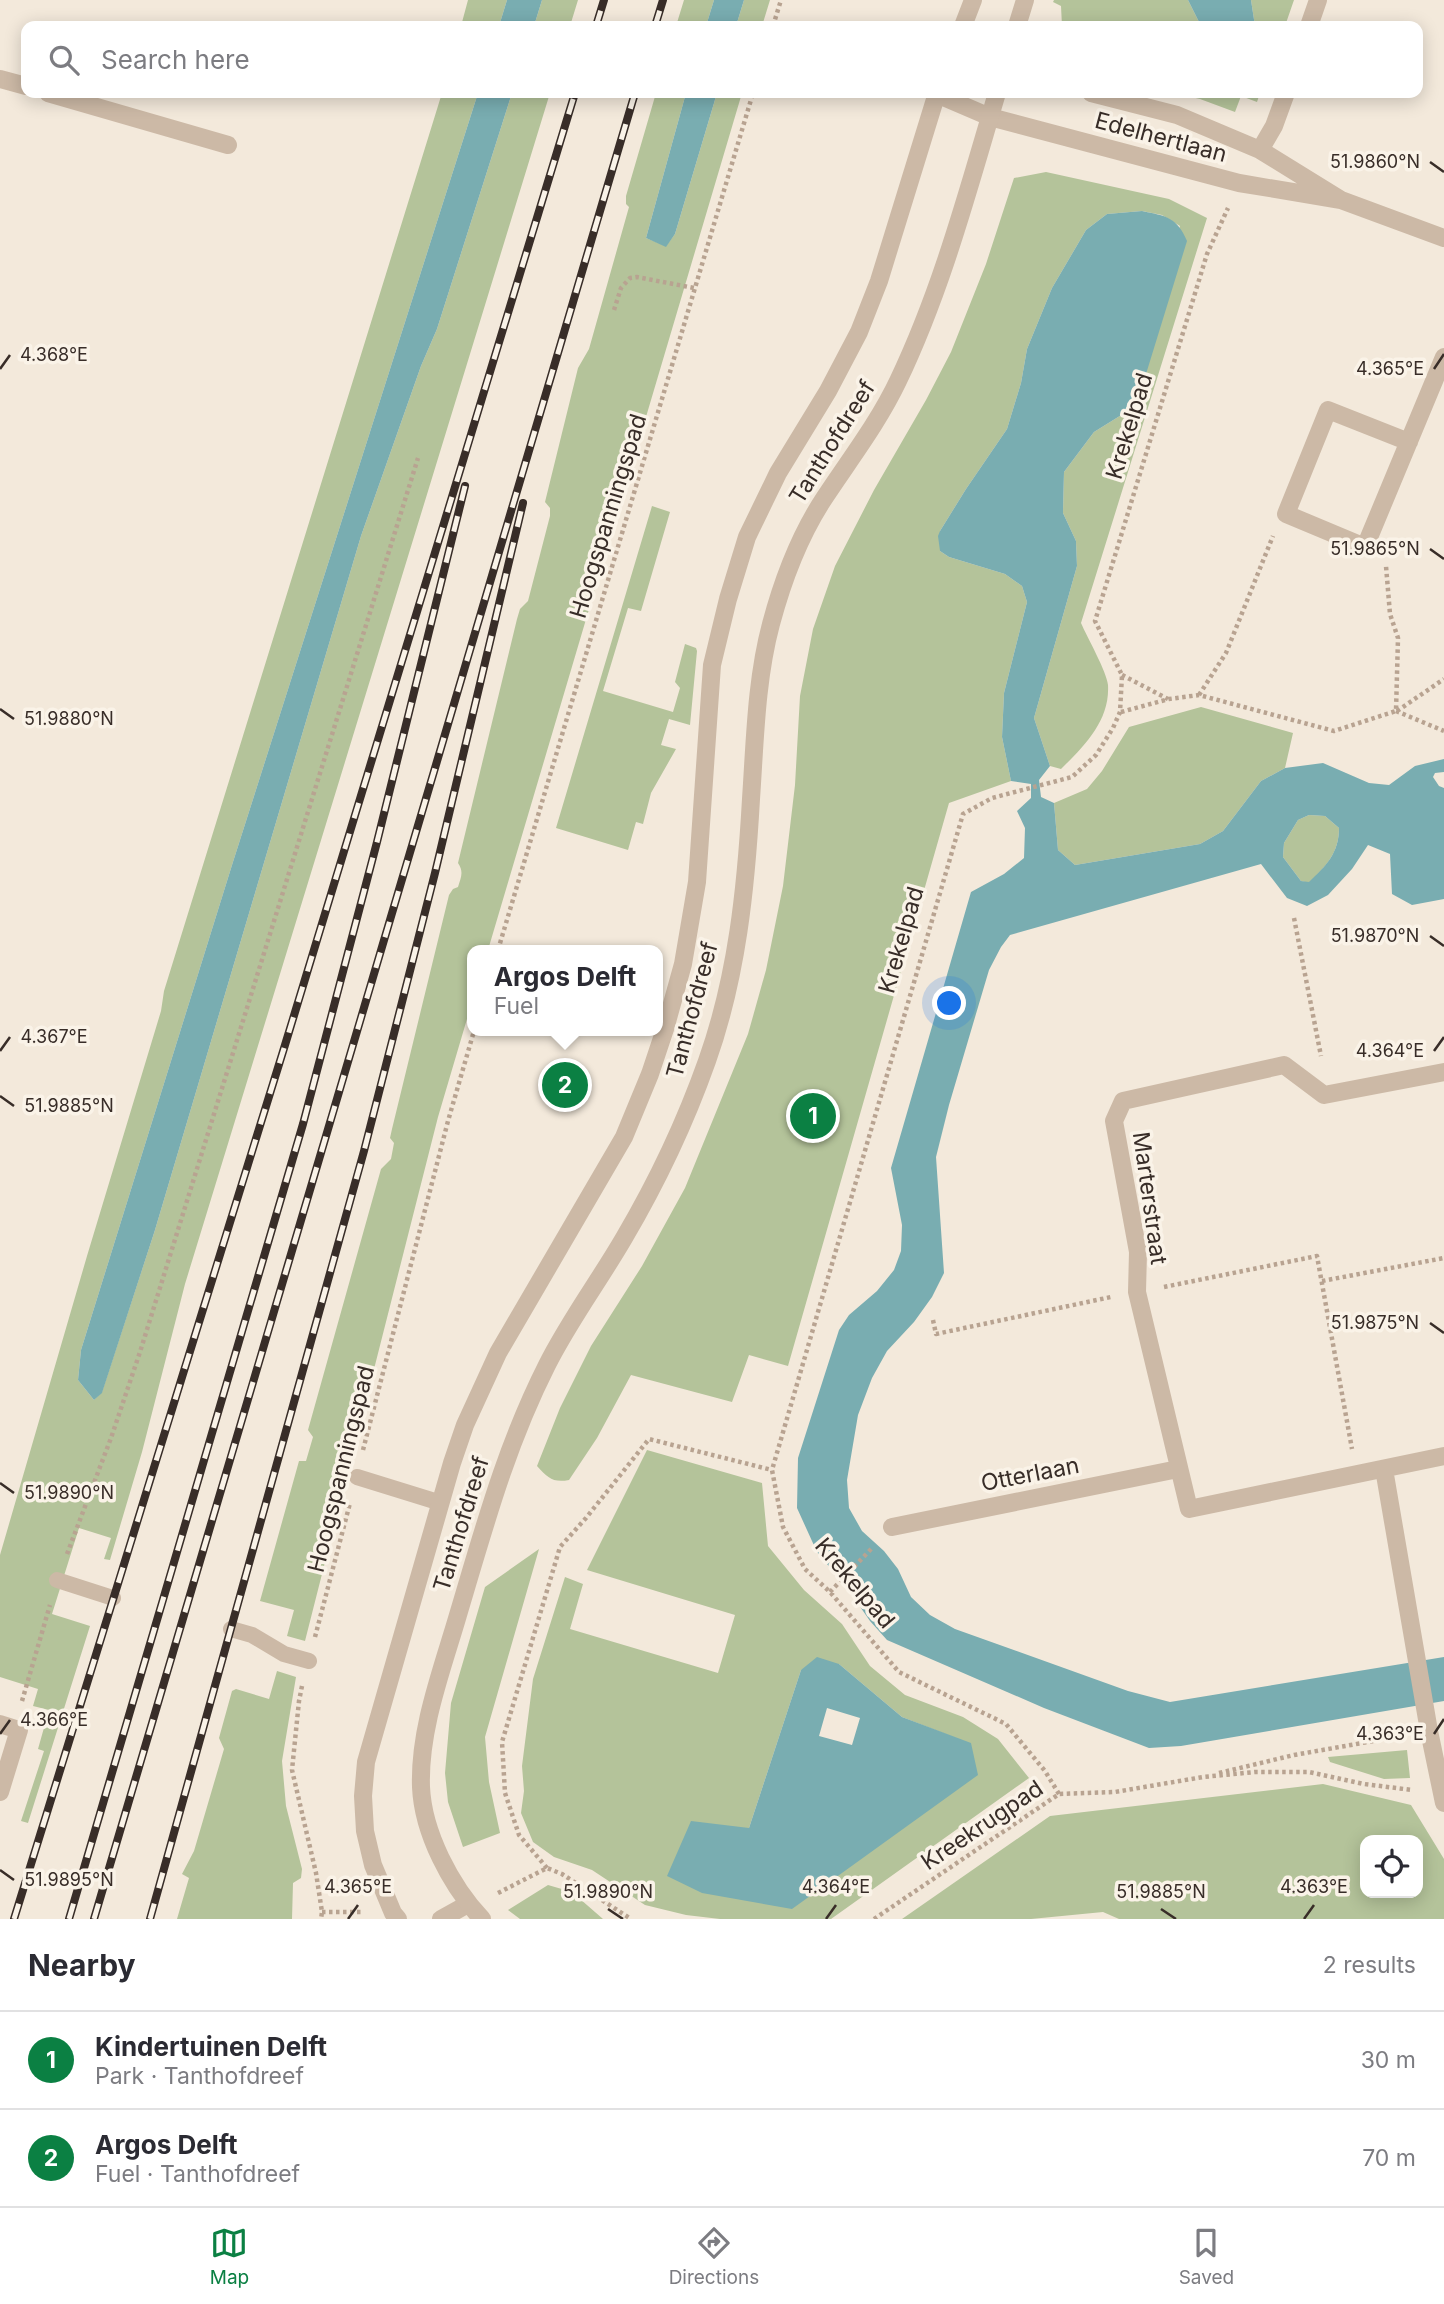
<!DOCTYPE html>
<meta charset="utf-8">
<style>
body{margin:0;font-family:Inter,sans-serif;background:#f7f7f7;color:#2b2b33}
.controls{position:absolute;right:21px;bottom:21px;display:grid;overflow:hidden;border-radius:14px;box-shadow:0 4px 18px #0003}
.controls button{width:63px;height:63px;display:grid;place-items:center;padding:0;border:0;border-bottom:2px solid #e1e1e2;background:#fff;color:#2b2b33;font:35px sans-serif}
.you{position:absolute;left:950px;top:1004px;width:24px;height:24px;margin:-18px;border:5px solid #fff;border-radius:50%;background:#1a73e8;box-shadow:0 0 0 10px #1a73e833}
.badge{display:grid;place-items:center;width:46px;height:46px;border-radius:50%;background:#0b8043;color:#fff;font-size:23px;font-weight:700}
.pin{position:absolute;translate:-50% -50%;border:4px solid #fff;box-shadow:0 2px 7px #0006}
.popup{position:absolute;left:467px;top:945px;width:196px;height:91px;box-sizing:border-box;display:grid;place-content:center;border-radius:14px;background:#fff;filter:drop-shadow(0 2px 5px #0005);font-size:23px;white-space:nowrap;color:#7c7c81}
.popup b{font-size:26px;color:#2b2b33}
.popup::after{content:'';position:absolute;left:50%;top:100%;margin-left:-14px;border:14px solid transparent;border-top-color:#fff}
.list{margin:0;padding:0;list-style:none}
h2{display:flex;justify-content:space-between;align-items:center;height:91px;margin:0;padding:0 28px;font-size:30px}
h2 small{font-size:23px;font-weight:400;color:#7c7c81}
.list li{display:grid;grid-template-columns:46px 1fr auto;gap:21px;align-items:center;box-sizing:border-box;height:98px;padding:0 28px;border-top:2px solid #e1e1e2}
.list b{display:block;font-size:26px;white-space:nowrap}
.list p{margin:0;font-size:23px;white-space:nowrap;color:#7c7c81}
.list em{font-size:23px;font-style:normal;color:#7c7c81}
.icon{flex:none;width:38px;height:38px;fill:none;stroke:currentColor;stroke-width:2;stroke-linecap:round;stroke-linejoin:round}
.map{position:relative;flex:none;width:1444px;height:1919px;overflow:hidden}
.search{position:absolute;background:#fff;box-shadow:0 4px 18px #0003;left:21px;right:21px;top:21px;height:77px;display:flex;align-items:center;gap:18px;box-sizing:border-box;padding:0 24px;border-radius:14px;color:#7c7c81;font-size:26px}
.sheet{height:287px;background:#fff}
nav{display:flex;justify-content:space-around;align-items:center;box-sizing:border-box;height:98px;border-top:2px solid #e1e1e2;background:#fff;font-size:19px;color:#7c7c81}
nav a{display:grid;justify-items:center;gap:4px}
nav .on{color:#0b8043}
.map>svg:first-child{display:block}
.green{fill:#b4c39a;fill-rule:evenodd}
.water{fill:#79adb1;fill-rule:evenodd}
.lines{fill:none;stroke-linecap:round;stroke-linejoin:round}
.path{stroke:#b8a391;stroke-width:4.5;stroke-dasharray:3.5 3.5;stroke-linecap:butt}
.service{stroke:#ccb9a6;stroke-width:16}
.minor{stroke:#ccb9a6;stroke-width:18}
.tertiary{stroke:#ccb9a6;stroke-width:18}
.rail-casing{stroke:#382d28;stroke-width:8}
.rail{stroke:#faf3e8;stroke-width:5;stroke-dasharray:16;stroke-linecap:butt}
.ticks{fill:none;stroke:#382d28;stroke-width:2.5}
.labels{text-anchor:middle;dominant-baseline:central;stroke-width:7;stroke-linejoin:round;paint-order:stroke}
.street-label{font-size:23px;fill:#382d28;stroke:#faf3e8}
.ticks-label{font-size:18px;text-anchor:middle;fill:#382d28;stroke:#faf3e8;stroke-width:7;stroke-linejoin:round;paint-order:stroke}
</style>
<div class="map">
<svg width="1444" height="1919" viewBox="0 0 1444 1919">
<rect width="100%" height="100%" fill="#f3e9db"/>
<path class="green" d="M 468,0 L 507,0 L 499,26 L 461,26 Z
M 542,0 L 578,0 L 570,26 L 534,26 Z
M 684,0 L 714,0 L 706,26 L 676,26 Z
M 744,0 L 770,0 L 762,26 L 736,26 Z
M 1054,0 L 1188,0 L 1201,26 L 1062,26 L 1061,6 L 1053,2 Z
M 1251,0 L 1294,0 L 1285,26 L 1255,26 Z
M 442,93 L 478,93 L 232,865 L 81,1350 L 78,1380 L 94,1400 L 102,1392 L 155,1230 L 361,536 L 421,366 L 437,329 L 512,93 L 550,93 L 185,1284 L 142,1452 L 110,1560 L 104,1559 L 111,1538 L 79,1528 L 52,1614 L 90,1626 L 28,1823 L 21,1821 L 44,1751 L 38,1749 L 49,1710 L 33,1706 L 38,1689 L 0,1677 L 0,1555 L 87,1256 L 161,1011 L 164,991 Z
M 656,93 L 686,93 L 646,238 L 666,246 L 675,234 L 717,93 L 742,93 L 488,950 L 472,950 L 472,1002 L 438,1117 L 305,1641 L 287,1636 L 294,1610 L 260,1601 L 299,1461 L 306,1461 L 313,1437 L 308,1430 L 381,1169 L 391,1159 L 394,1143 L 390,1138 L 392,1129 L 449,895 L 453,889 L 458,887 C 461,877 464,872 458,863 L 517,619 L 520,609 L 528,601 L 550,516 L 550,508 L 545,502 L 578,368 L 589,349 L 629,207 L 626,204 L 626,196 Z
M 1173,93 L 1260,93 L 1257,102 L 1241,96 L 1235,112 L 1200,99 Z
M 1046,172 L 1169,199 L 1207,218 L 1081,623 C 1087,637 1107,672 1108,685 C 1110,721 1084,746 1061,769 L 1050,766 L 1034,718 L 1077,566 L 1076,541 L 1063,513 L 1064,472 L 1094,432 L 1123,414 L 1180,226 L 1162,215 L 1142,211 L 1107,214 L 1086,230 L 1052,288 L 1027,349 L 1021,383 L 1007,429 L 966,489 L 940,531 L 940,551 L 949,557 L 1005,574 L 1022,586 L 1027,602 L 1004,693 L 1002,737 L 1011,781 L 949,803 L 788,1366 L 749,1355 L 732,1402 L 631,1375 L 597,1438 L 569,1480 C 553,1483 548,1478 537,1466 L 560,1408 L 591,1346 L 642,1266 L 685,1188 L 748,1034 L 766,970 L 783,886 L 795,785 L 800,696 L 813,629 L 835,566 L 874,490 L 926,400 L 951,352 L 986,264 L 1014,178 Z
M 652,506 L 670,512 L 641,611 L 628,608 L 603,691 L 673,712 L 680,688 L 675,682 L 685,644 L 696,648 L 697,651 L 690,725 L 669,719 L 661,745 L 676,749 L 651,793 L 643,824 L 636,822 L 628,850 L 556,828 Z
M 1201,707 L 1293,733 L 1285,768 L 1261,781 L 1223,831 L 1200,844 L 1075,865 L 1058,850 L 1054,803 L 1087,789 L 1102,771 L 1129,727 Z
M 1309,815 L 1325,816 L 1339,828 C 1339,853 1326,866 1309,883 L 1301,881 L 1283,857 L 1284,843 L 1298,820 Z
M 647,1450 L 762,1483 L 768,1546 L 804,1590 L 842,1624 L 870,1666 L 905,1695 L 963,1717 L 998,1739 L 1029,1778 L 831,1919 L 720,1919 L 686,1915 L 645,1905 L 592,1870 L 554,1857 L 533,1842 L 521,1813 L 524,1791 L 522,1766 L 533,1679 L 565,1577 L 583,1584 L 570,1629 L 718,1673 L 735,1615 L 587,1570 ZM 839,1664 L 902,1717 L 971,1744 L 749,1828 L 801,1670 Z
M 539,1549 L 485,1737 L 489,1782 L 500,1833 L 463,1847 L 448,1802 L 445,1773 L 451,1703 L 485,1587 Z
M 277,1671 L 296,1677 L 282,1761 L 286,1806 L 302,1869 L 301,1878 L 293,1883 L 292,1919 L 177,1919 L 189,1878 L 182,1874 L 194,1851 L 224,1749 L 219,1738 L 232,1691 L 236,1689 L 269,1699 Z
M 1407,1750 L 1410,1778 L 1384,1779 L 1330,1762 L 1328,1757 Z
M 1323,1784 L 1411,1805 L 1444,1859 L 1444,1919 L 1119,1919 L 1103,1912 L 1031,1919 L 902,1919 L 1050,1816 ZM 1365,1840 L 1418,1840 L 1418,1893 L 1365,1893 Z
M 548,1885 L 572,1892 L 603,1919 L 520,1919 L 508,1910 Z"/>
<path class="water" d="M 507,0 L 542,0 L 534,26 L 499,26 Z
M 714,0 L 744,0 L 736,26 L 706,26 Z
M 1188,0 L 1251,0 L 1255,26 L 1201,26 Z
M 478,93 L 512,93 L 437,329 L 421,366 L 361,536 L 155,1230 L 102,1393 L 94,1400 L 78,1380 L 81,1350 L 232,865 Z
M 686,93 L 717,93 L 675,234 L 666,247 L 646,238 Z
M 1142,211 C 1166,216 1177,217 1187,241 L 1142,387 L 1123,414 L 1094,432 L 1064,472 L 1063,513 L 1076,541 L 1077,566 L 1034,718 L 1050,766 L 1039,780 L 1041,797 L 1054,803 L 1058,850 L 1075,865 L 1200,844 L 1223,831 L 1261,781 L 1285,768 L 1323,763 L 1369,783 L 1389,785 L 1415,766 L 1444,759 L 1444,772 L 1435,773 L 1433,777 L 1439,786 L 1444,788 L 1444,899 L 1412,905 L 1392,894 L 1390,854 L 1368,845 L 1352,869 L 1328,895 L 1307,906 L 1287,898 L 1261,864 L 1010,935 L 1001,947 L 989,970 L 949,1105 L 936,1157 L 944,1273 L 932,1297 L 914,1322 L 887,1351 L 872,1378 L 858,1415 L 847,1480 L 849,1508 L 862,1531 L 884,1551 L 898,1569 L 911,1597 L 930,1615 L 955,1629 L 1128,1691 L 1170,1702 L 1444,1657 L 1444,1701 L 1181,1746 L 1149,1748 L 1044,1708 L 887,1640 L 870,1621 L 847,1588 L 817,1552 L 797,1508 L 798,1458 L 839,1330 L 849,1315 L 877,1291 L 894,1270 L 901,1251 L 902,1225 L 891,1168 L 971,892 L 1004,874 L 1024,858 L 1025,828 L 1017,811 L 1031,798 L 1031,784 L 1011,781 L 1002,737 L 1004,693 L 1027,602 L 1022,586 L 1005,574 L 949,557 L 940,551 L 938,536 L 940,531 L 966,489 L 1007,429 L 1021,383 L 1027,349 L 1052,288 L 1086,230 L 1107,214 ZM 1309,815 L 1325,816 L 1339,828 C 1339,853 1326,866 1309,882 L 1301,881 L 1283,857 L 1284,843 L 1298,820 Z
M 817,1657 L 839,1664 L 902,1717 L 971,1743 L 978,1775 L 792,1909 L 702,1893 L 667,1876 L 691,1821 L 749,1828 L 801,1670 ZM 827,1708 L 860,1718 L 852,1745 L 819,1736 Z"/>
<g class="lines">
<path class="path" d="M 773,26 L 781,0
M 614,310 L 621,288 L 630,278 L 637,277 L 694,288
M 1122,675 L 1168,699
M 1199,695 L 1226,653 L 1273,536
M 1396,711 L 1444,731
M 1397,711 L 1444,679
M 1121,712 L 1169,699 L 1199,695 L 1334,731 L 1396,711 L 1398,638 L 1390,614 L 1386,566
M 1294,918 L 1321,1056
M 498,950 L 753,93
M 1322,1281 L 1444,1258
M 1164,1287 L 1317,1256 L 1352,1449
M 933,1320 L 936,1334 L 1111,1297
M 363,1450 L 448,1121 L 474,1031
M 67,1554 L 111,1438 L 140,1352 L 418,458
M 830,1592 L 873,1547
M 315,1637 L 350,1503
M 302,1686 L 299,1701 L 292,1770 L 316,1873 L 322,1912 L 321,1919
M 22,1701 L 50,1605
M 1219,1773 L 1294,1755 L 1402,1736
M 1059,1794 L 1045,1771 L 1006,1724 L 899,1672 L 830,1592 L 805,1569 L 783,1527 L 772,1470 L 963,814 L 992,798 L 1072,777 L 1096,755 L 1113,728 L 1120,712 L 1122,675 L 1095,621 L 1207,254 L 1228,208
M 547,1868 L 519,1835 L 505,1793 L 502,1742 L 560,1547 L 586,1518 L 649,1439 L 772,1470
M 498,1893 L 547,1868 L 562,1874 L 631,1919
M 322,1912 L 362,1912
M 874,1919 L 1059,1794 L 1115,1792 L 1203,1777 L 1255,1772 L 1309,1772 L 1364,1784 L 1412,1790"/>
<path class="service" d="M 357,1477 L 441,1503
M 57,1580 L 113,1598
M 231,1629 L 252,1635 L 284,1654 L 309,1661"/>
<path class="minor" d="M 1309,26 L 1318,0
M 0,79 L 26,86
M 48,93 L 228,145
M 934,93 L 990,117 L 1239,183 L 1341,200
M 1091,93 L 1177,115 L 1260,150 L 1341,200 L 1444,238
M 1260,150 L 1274,126 L 1286,93
M 1409,442 L 1328,410 L 1286,514 L 1365,547 L 1444,357
M 1444,1072 L 1324,1095 L 1284,1065 L 1123,1101 L 1114,1121 L 1138,1252 L 1137,1292 L 1189,1509 L 1444,1456
M 1384,1469 L 1429,1731 L 1444,1803
M 892,1527 L 1178,1469
M 0,1724 L 19,1730 L 0,1792
M 441,1919 L 468,1904"/>
<path class="tertiary" d="M 963,26 L 973,0
M 1017,26 L 1025,0
M 398,1919 L 393,1913 L 373,1865 L 365,1831 L 363,1796 L 366,1762 L 452,1463 L 465,1425 L 498,1353 L 624,1137 L 650,1074 L 665,1029 L 683,964 L 697,882 L 712,665 L 728,599 L 747,537 L 778,473 L 828,391 L 859,332 L 879,281 L 937,93
M 482,1919 C 451,1886 423,1833 421,1787 C 419,1729 442,1670 458,1615 C 484,1528 506,1446 547,1365 C 569,1321 599,1281 624,1238 C 657,1182 685,1123 707,1061 C 737,977 746,888 751,799 C 755,741 756,680 771,624 C 783,579 799,536 825,497 C 850,459 878,423 898,381 C 942,289 968,190 997,93"/>
<g class="rail-casing">
<path id="rail" d="M 596,26 L 604,0
M 655,26 L 663,0
M 14,1919 L 285,1045 L 575,93
M 69,1919 L 303,1124 L 377,842 L 465,486
M 94,1919 L 635,93
M 150,1919 L 364,1151 L 435,873 L 523,503"/>
</g>
<use href="#rail" class="rail"/>
</g>
<path class="ticks" d="M 1430,162 L 1444,172M 0,369 L 10,355M 1434,369 L 1444,354M 1430,549 L 1444,559M 0,709 L 14,719M 1430,936 L 1444,946M 0,1051 L 10,1037M 1434,1051 L 1444,1037M 0,1096 L 14,1106M 1430,1323 L 1444,1333M 0,1483 L 14,1493M 0,1734 L 10,1720M 1434,1734 L 1444,1719M 0,1870 L 14,1880M 608,1909 L 623,1919M 1161,1909 L 1176,1919M 348,1919 L 358,1905M 826,1919 L 836,1905M 1304,1919 L 1314,1905"/>
<g class="labels">
<g class="street-label">
<text transform="translate(1161 137) rotate(15)">Edelhertlaan</text>
<text transform="translate(1129 426) rotate(-73)">Krekelpad</text>
<text transform="translate(832 442) rotate(-58)">Tanthofdreef</text>
<text transform="translate(608 516) rotate(-73)">Hoogspanningspad</text>
<text transform="translate(901 940) rotate(-74)">Krekelpad</text>
<text transform="translate(692 1010) rotate(-75)">Tanthofdreef</text>
<text transform="translate(1150 1198) rotate(82)">Marterstraat</text>
<text transform="translate(341 1469) rotate(-76)">Hoogspanningspad</text>
<text transform="translate(1030 1474) rotate(-11)">Otterlaan</text>
<text transform="translate(461 1524) rotate(-73)">Tanthofdreef</text>
<text transform="translate(855 1583) rotate(50)">Krekelpad</text>
<text transform="translate(982 1825) rotate(-34)">Kreekrugpad</text>
</g>
</g>
<g class="ticks-label">
<text x="1375" y="168">51.9860°N</text>
<text x="54" y="361">4.368°E</text>
<text x="1390" y="375">4.365°E</text>
<text x="1375" y="555">51.9865°N</text>
<text x="69" y="725">51.9880°N</text>
<text x="1375" y="942">51.9870°N</text>
<text x="54" y="1043">4.367°E</text>
<text x="1390" y="1057">4.364°E</text>
<text x="69" y="1112">51.9885°N</text>
<text x="1375" y="1329">51.9875°N</text>
<text x="69" y="1499">51.9890°N</text>
<text x="54" y="1726">4.366°E</text>
<text x="1390" y="1740">4.363°E</text>
<text x="69" y="1886">51.9895°N</text>
<text x="358" y="1893">4.365°E</text>
<text x="836" y="1893">4.364°E</text>
<text x="1314" y="1893">4.363°E</text>
<text x="608" y="1898">51.9890°N</text>
<text x="1161" y="1898">51.9885°N</text>
</g>
</svg>
<div class="controls">
<button><svg class="icon" aria-label="locate" viewBox="0 0 24 24"><circle cx="12" cy="12" r="6"/><path d="M12 2v4M12 18v4M2 12h4M18 12h4"/></svg></button>
</div>
<div class="you"></div>
<div class="pin badge" style="left:813px;top:1116px">1</div>
<div class="pin badge" style="left:565px;top:1085px">2</div>
<div class="popup"><b>Argos Delft</b>Fuel</div>
<div class="search"><svg class="icon" aria-label="search" viewBox="0 0 24 24"><circle cx="10" cy="10" r="6"/><path d="M15 15l6 6"/></svg>Search here</div>
</div>
<section class="sheet">
<h2>Nearby<small>2 results</small></h2>
<ul class="list">
<li><span class="badge">1</span><div><b>Kindertuinen Delft</b><p>Park · Tanthofdreef</p></div><em>30 m</em></li>
<li><span class="badge">2</span><div><b>Argos Delft</b><p>Fuel · Tanthofdreef</p></div><em>70 m</em></li>
</ul>
</section>
<nav>
<a class="on"><svg class="icon" aria-label="map" viewBox="0 0 24 24"><path d="M3 6l6-2 6 2 6-2v14l-6 2-6-2-6 2zM9 4v14M15 6v14"/></svg>Map</a>
<a><svg class="icon" aria-label="directions" viewBox="0 0 24 24"><path d="M12 3l9 9-9 9-9-9zM9 14v-3h6M13 9l2 2-2 2"/></svg>Directions</a>
<a><svg class="icon" aria-label="saved" viewBox="0 0 24 24"><path d="M7 4h10v16l-5-4-5 4z"/></svg>Saved</a>
</nav>
